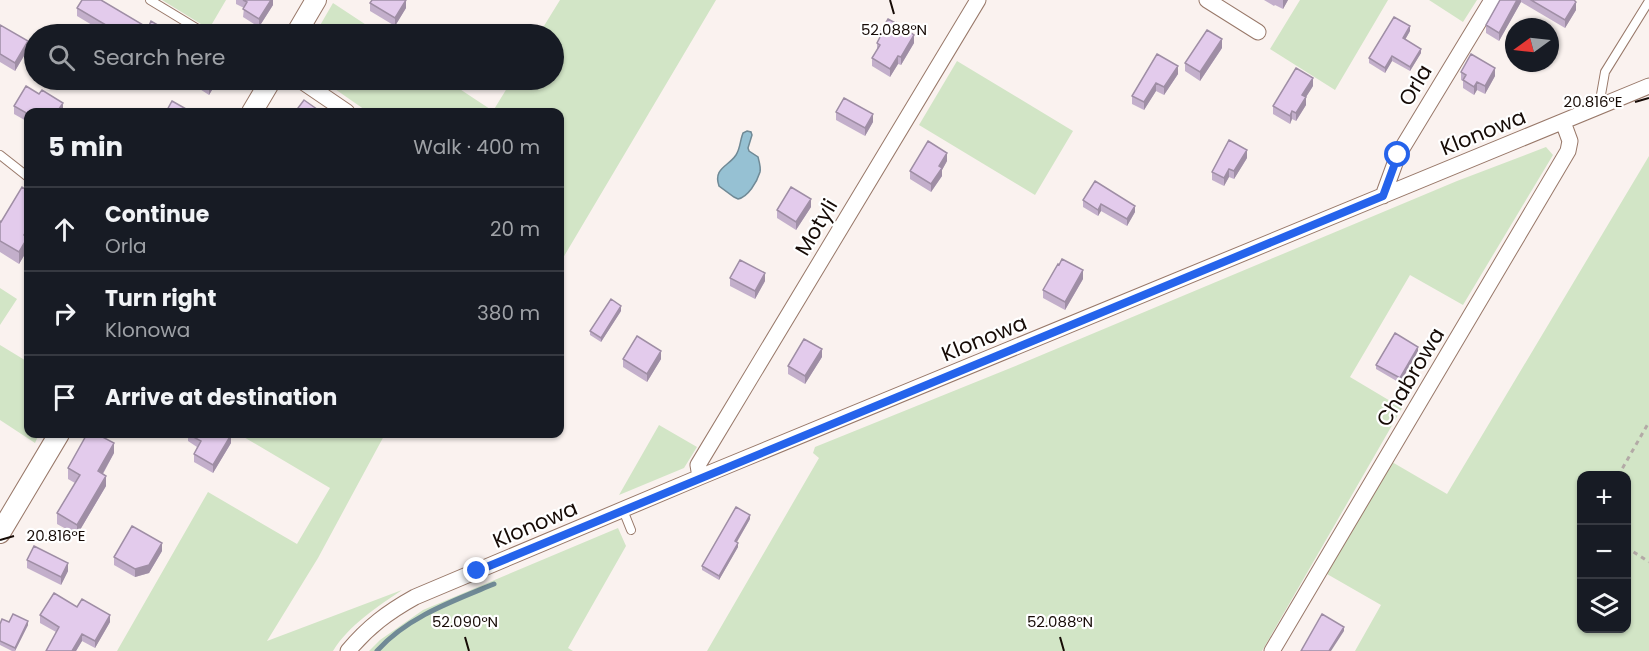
<!DOCTYPE html>
<meta charset="utf-8">
<style>
body{margin:0;font-family:Poppins,sans-serif;background:#20242c;color:#f1f3f6}
.controls{position:absolute;right:18px;bottom:18px;display:grid;overflow:hidden;border-radius:12px;box-shadow:0 2px 4px #0004}
.controls button{width:54px;height:54px;display:grid;place-items:center;padding:0;border:0;border-bottom:2px solid #363941;background:#171b24;color:#f1f3f6;font:30px sans-serif}
.compass{position:absolute;left:1505px;top:18px;width:54px;height:54px;border-radius:50%;background:#171b24;box-shadow:0 2px 4px #0004;rotate:255deg}
.stop{position:absolute;width:18px;height:18px;margin:-14px;border:4px solid #2563eb;border-radius:50%;background:#fff}
.stop.end{background:#2563eb;border-color:#fff;box-shadow:0 2px 6px #0008}
.list{margin:0;padding:0;list-style:none}
h2{display:flex;justify-content:space-between;align-items:center;height:78px;margin:0;padding:0 24px;font-size:26px}
h2 small{font-size:20px;font-weight:400;color:#9ea1a6}
.list li{display:grid;grid-template-columns:39px 1fr auto;gap:18px;align-items:center;box-sizing:border-box;height:84px;padding:0 24px;border-top:2px solid #363941}
.list b{display:block;font-size:22px;white-space:nowrap}
.list p{margin:0;font-size:20px;white-space:nowrap;color:#9ea1a6}
.list em{font-size:20px;font-style:normal;color:#9ea1a6}
.icon{flex:none;width:33px;height:33px;fill:none;stroke:currentColor;stroke-width:2;stroke-linecap:round;stroke-linejoin:round}
.map{position:relative;flex:none;width:1649px;height:651px;overflow:hidden}
.search{position:absolute;background:#171b24;box-shadow:0 2px 4px #0004;left:24px;top:24px;width:540px;height:66px;display:flex;align-items:center;gap:15px;box-sizing:border-box;padding:0 21px;border-radius:33px;color:#9ea1a6;font-size:22px}
.panel{position:absolute;background:#171b24;box-shadow:0 2px 4px #0004;left:24px;top:108px;width:540px;height:330px;border-radius:12px}
.map>svg:first-child{display:block}
.green{fill:#d2e5c6;fill-rule:evenodd}
.water{fill:#96c1d3;stroke:#708a96;stroke-width:1.5}
.lines{fill:none;stroke-linecap:round;stroke-linejoin:round}
.stream{stroke:#708a96;stroke-width:5}
.service-casing{stroke:#987869;stroke-width:10}
.minor-casing{stroke:#987869;stroke-width:17}
.tertiary-casing{stroke:#987869;stroke-width:22}
.path{stroke:#b3aaa6;stroke-width:3;stroke-dasharray:4.5 4.5;stroke-linecap:butt}
.service{stroke:#fff;stroke-width:8}
.minor{stroke:#fff;stroke-width:15}
.tertiary{stroke:#fff;stroke-width:20}
.wall{fill:#c3afcb}
.shaded-wall{fill:#9f8ea5}
.building{fill:#e3cbec;stroke:#9f8ea5;stroke-width:1.5}
.route{stroke:#2563eb;stroke-width:8}
.ticks{fill:none;stroke:#160b06;stroke-width:2}
.labels{text-anchor:middle;dominant-baseline:central;stroke-width:4.5;stroke-linejoin:round;paint-order:stroke}
.street-label{font-size:21px;fill:#160b06;stroke:#fff}
.ticks-label{font-size:15px;text-anchor:middle;fill:#160b06;stroke:#fff;stroke-width:4.5;stroke-linejoin:round;paint-order:stroke}
</style>
<div class="map">
<svg width="1649" height="651" viewBox="0 0 1649 651">
<rect width="100%" height="100%" fill="#faf2ef"/>
<path class="green" d="M 162,0 L 226,0 L 209,29 Z
M 560,0 L 716,0 L 560,263 L 560,112 L 368,112 L 322,80 L 446,80 L 493,111 L 512,80 L 554,80 L 554,34 L 539,34 Z
M 1300,0 L 1388,0 L 1335,90 L 1270,49 Z
M 1429,0 L 1477,0 L 1463,22 Z
M 333,3 L 380,34 L 315,34 Z
M 957,61 L 1073,131 L 1035,195 L 919,125 Z
M 1546,147 L 1553,155 L 1463,305 L 1410,275 L 1350,377 L 1402,408 L 1262,651 L 707,651 L 819,458 L 813,453 L 815,447 L 1013,367 L 1457,181 Z
M 1649,156 L 1649,651 L 1355,651 L 1381,605 L 1327,574 L 1392,462 L 1447,494 ZM 1582,476 L 1626,476 L 1626,628 L 1582,628 Z
M 0,288 L 17,299 L 0,325 Z
M 0,345 L 28,362 L 28,434 L 39,434 L 35,443 L 0,420 Z
M 659,425 L 697,447 L 684,468 L 619,495 Z
M 243,434 L 385,434 L 318,558 L 267,641 L 402,590 C 377,607 349,625 333,651 L 117,651 L 208,492 L 297,544 L 330,488 L 242,436 Z
M 618,528 L 626,546 L 568,648 L 573,651 L 369,651 L 380,640 L 423,610 Z"/>
<path class="water" d="M 747,131 L 751,132 L 752,135 L 748,148 L 749,151 L 758,157 C 759,161 761,167 760,172 C 757,182 748,197 738,199 L 734,197 L 719,186 C 713,168 728,167 736,155 C 740,149 740,142 742,136 L 743,133 Z"/>
<g class="lines">
<path class="stream" d="M 377,651 C 407,617 453,601 494,584"/>
<g class="service-casing">
<path id="service" d="M 150,0 L 206,34
M 1599,106 L 1605,72 L 1649,1
M 0,155 L 28,177
M 623,510 L 631,530"/>
</g>
<g class="minor-casing">
<path id="minor" d="M 1207,0 L 1258,32
M 300,80 L 347,112
M 1383,196 L 1398,155 L 1492,0
M 700,477 L 698,465 L 978,0
M 348,651 C 368,627 388,612 415,597 L 700,477 L 1649,86
M 1272,651 L 1568,151 L 1570,141 L 1563,122"/>
</g>
<g class="tertiary-casing">
<path id="tertiary" d="M 296,34 L 316,0
M 252,112 L 271,80
M 0,533 L 59,434"/>
</g>
<path class="path" d="M 1618,476 L 1649,422
M 1626,547 L 1649,562"/>
<use href="#service" class="service"/>
<use href="#minor" class="minor"/>
<use href="#tertiary" class="tertiary"/>
</g>
<path class="wall" d="M 236,0 L 273,0 L 273,5 L 259,27 L 243,17 L 244,8 L 236,4 Z
M 1264,0 L 1288,0 L 1283,9 L 1275,5 L 1274,6 Z
M 1500,0 L 1574,0 L 1576,10 L 1565,28 L 1521,2 L 1499,41 L 1486,33 L 1486,25 Z
M 370,3 L 406,8 L 395,26 L 370,11 Z
M 77,8 L 148,28 L 168,34 L 107,34 L 77,16 Z
M 0,25 L 28,49 L 15,71 L 0,62 Z
M 1410,31 L 1405,40 L 1421,53 L 1410,71 L 1392,61 L 1385,73 L 1369,63 L 1369,58 Z
M 880,33 L 914,43 L 901,65 L 898,64 L 890,77 L 872,66 L 872,58 L 877,51 L 877,43 L 880,38 Z
M 1222,48 L 1200,81 L 1185,71 L 1185,63 Z
M 1157,54 L 1178,74 L 1164,95 L 1156,91 L 1144,110 L 1132,104 L 1132,96 Z
M 1461,72 L 1495,76 L 1485,94 L 1477,90 L 1474,95 L 1463,88 L 1463,81 L 1461,80 Z
M 189,80 L 218,80 L 209,95 L 189,82 Z
M 1313,86 L 1306,97 L 1306,105 L 1296,121 L 1292,119 L 1290,124 L 1273,114 L 1273,106 Z
M 39,94 L 63,111 L 61,112 L 28,112 L 28,122 L 14,114 L 14,106 Z
M 836,112 L 873,122 L 865,136 L 836,120 Z
M 1247,158 L 1234,179 L 1229,177 L 1224,186 L 1212,180 L 1212,172 Z
M 947,161 L 942,170 L 942,176 L 931,192 L 910,179 L 910,171 Z
M 1083,200 L 1135,212 L 1127,226 L 1101,211 L 1098,216 L 1083,207 Z
M 811,207 L 796,230 L 777,218 L 777,210 Z
M 0,221 L 28,242 L 28,249 L 19,264 L 0,252 Z
M 730,278 L 765,281 L 755,299 L 730,286 Z
M 1083,279 L 1065,310 L 1043,298 L 1043,290 Z
M 621,311 L 601,342 L 590,335 L 590,331 Z
M 1418,351 L 1400,383 L 1376,369 L 1376,365 Z
M 822,357 L 805,384 L 788,374 L 788,366 Z
M 623,359 L 661,359 L 647,382 L 623,367 Z
M 188,434 L 231,443 L 213,473 L 194,462 L 194,454 L 197,447 L 188,441 Z
M 114,453 L 103,474 L 106,486 L 77,535 L 57,524 L 57,513 L 75,483 L 68,479 L 68,468 Z
M 750,519 L 737,542 L 738,547 L 719,580 L 702,570 L 702,566 Z
M 162,551 L 149,573 L 135,577 L 114,565 L 114,557 Z
M 27,560 L 68,571 L 61,585 L 27,568 Z
M 77,607 L 110,622 L 95,648 L 82,641 L 76,651 L 46,651 L 56,632 L 40,623 L 40,615 Z
M 9,622 L 28,625 L 15,651 L 12,651 L 0,645 L 0,624 Z"/>
<path class="shaded-wall" d="M 270,0 L 273,0 L 273,5 L 259,27 L 259,19 Z
M 406,0 L 406,8 L 395,26 L 395,18 Z
M 1283,0 L 1288,0 L 1283,9 Z
M 1517,0 L 1521,0 L 1521,2 L 1499,41 L 1499,33 Z
M 1576,2 L 1576,10 L 1565,28 L 1565,20 Z
M 1410,26 L 1410,31 L 1403,43 L 1403,38 Z
M 914,35 L 914,43 L 901,65 L 901,57 Z
M 1222,39 L 1222,48 L 1200,81 L 1200,72 Z
M 28,41 L 28,49 L 15,71 L 15,63 Z
M 1421,49 L 1421,53 L 1410,71 L 1410,67 Z
M 898,56 L 898,64 L 890,77 L 890,69 Z
M 1392,56 L 1392,61 L 1385,73 L 1385,68 Z
M 1178,66 L 1178,74 L 1164,95 L 1164,87 Z
M 1495,68 L 1495,76 L 1485,94 L 1485,86 Z
M 1313,78 L 1313,86 L 1306,97 L 1306,105 L 1296,121 L 1296,113 L 1302,95 Z
M 213,80 L 218,80 L 209,95 L 209,86 Z
M 1477,82 L 1477,90 L 1474,95 L 1474,87 Z
M 1156,83 L 1156,91 L 1144,110 L 1144,102 Z
M 63,103 L 63,111 L 61,112 L 57,112 Z
M 1292,111 L 1292,119 L 1290,124 L 1290,116 Z
M 873,114 L 873,122 L 865,136 L 865,128 Z
M 1247,150 L 1247,158 L 1234,179 L 1234,171 Z
M 947,153 L 947,161 L 942,170 L 942,176 L 931,192 L 931,184 L 939,166 Z
M 1229,169 L 1229,177 L 1224,186 L 1224,178 Z
M 811,199 L 811,207 L 796,230 L 796,222 Z
M 1101,204 L 1101,211 L 1098,216 L 1098,210 Z
M 1135,206 L 1135,212 L 1127,226 L 1127,219 Z
M 28,228 L 28,249 L 19,264 L 19,252 L 24,235 Z
M 1083,270 L 1083,279 L 1065,310 L 1065,302 Z
M 765,273 L 765,281 L 755,299 L 755,291 Z
M 621,306 L 621,311 L 601,342 L 601,338 Z
M 1418,347 L 1418,351 L 1400,383 L 1400,378 Z
M 822,349 L 822,357 L 805,384 L 805,376 Z
M 661,351 L 661,359 L 647,382 L 647,374 Z
M 231,435 L 231,443 L 213,473 L 213,465 Z
M 114,443 L 114,453 L 98,482 L 98,471 Z
M 106,476 L 106,486 L 77,535 L 77,525 Z
M 750,515 L 750,519 L 735,545 L 735,541 Z
M 162,543 L 162,551 L 149,573 L 135,577 L 135,569 Z
M 738,543 L 738,547 L 719,580 L 719,576 Z
M 68,563 L 68,571 L 61,585 L 61,577 Z
M 110,615 L 110,622 L 95,648 L 95,641 Z
M 28,621 L 28,625 L 15,651 L 15,648 Z
M 1344,627 L 1344,631 L 1331,651 L 1329,651 Z
M 82,634 L 82,641 L 76,651 L 72,651 Z"/>
<path class="building" d="M 82,0 L 101,0 L 148,28 L 151,21 L 168,31 L 166,34 L 121,34 L 77,8 Z
M 243,0 L 271,0 L 259,19 L 243,9 L 247,2 Z
M 372,0 L 406,0 L 395,18 L 370,3 Z
M 1500,0 L 1517,0 L 1499,33 L 1486,25 Z
M 1531,0 L 1574,0 L 1576,2 L 1565,20 Z
M 1394,17 L 1410,26 L 1403,38 L 1421,49 L 1410,67 L 1392,56 L 1385,68 L 1369,58 Z
M 888,19 L 897,24 L 897,23 L 914,35 L 901,57 L 898,56 L 890,69 L 872,58 L 880,45 L 877,43 L 881,35 L 880,33 Z
M 0,25 L 28,41 L 15,63 L 0,54 Z
M 1207,30 L 1222,39 L 1200,72 L 1185,63 Z
M 1157,54 L 1178,66 L 1164,87 L 1156,83 L 1144,102 L 1132,96 Z
M 1471,54 L 1495,68 L 1485,86 L 1477,82 L 1474,87 L 1463,80 L 1466,75 L 1461,72 Z
M 1296,68 L 1313,78 L 1302,95 L 1306,97 L 1296,113 L 1292,111 L 1290,116 L 1273,106 Z
M 197,80 L 213,80 L 209,86 Z
M 26,86 L 39,94 L 42,90 L 63,103 L 57,112 L 28,112 L 28,114 L 14,106 Z
M 844,98 L 873,114 L 865,128 L 836,112 Z
M 304,100 L 321,112 L 295,112 Z
M 172,101 L 188,110 L 187,112 L 166,112 Z
M 1229,140 L 1247,150 L 1234,171 L 1229,169 L 1224,178 L 1212,172 Z
M 928,141 L 947,153 L 939,166 L 942,168 L 931,184 L 910,171 Z
M 1095,181 L 1135,206 L 1127,219 L 1101,204 L 1098,210 L 1083,200 Z
M 22,187 L 28,191 L 28,228 L 24,235 L 28,237 L 19,252 L 0,241 L 0,221 L 1,222 Z
M 791,187 L 811,199 L 796,222 L 777,210 Z
M 1062,259 L 1083,270 L 1065,302 L 1043,290 L 1058,264 L 1059,265 Z
M 740,260 L 765,273 L 755,291 L 730,278 Z
M 611,299 L 621,306 L 601,338 L 590,331 Z
M 1395,333 L 1418,347 L 1400,378 L 1376,365 Z
M 637,336 L 661,351 L 647,374 L 623,359 Z
M 804,339 L 822,349 L 805,376 L 788,366 Z
M 87,434 L 97,434 L 114,443 L 98,471 L 106,476 L 77,525 L 57,513 L 80,475 L 68,468 Z
M 188,434 L 229,434 L 231,435 L 213,465 L 194,454 L 201,441 Z
M 736,507 L 750,515 L 735,541 L 738,543 L 719,576 L 702,566 Z
M 132,526 L 162,543 L 149,565 L 135,569 L 114,557 Z
M 34,546 L 68,563 L 61,577 L 27,560 Z
M 54,593 L 77,607 L 82,599 L 110,615 L 95,641 L 82,634 L 72,651 L 46,651 L 59,627 L 40,615 Z
M 13,614 L 28,621 L 15,648 L 0,641 L 0,624 L 2,619 L 9,622 Z
M 1322,614 L 1344,627 L 1329,651 L 1301,651 Z"/>
<g class="lines">
<path class="route" d="M 477,571 L 1383,196 L 1398,155"/>
</g>
<path class="ticks" d="M 890,0 L 894,14M 1635,102 L 1649,98M 0,540 L 14,536M 465,637 L 469,651M 1060,637 L 1064,651"/>
<g class="labels">
<g class="street-label">
<text transform="translate(1415 85) rotate(-59)">Orla</text>
<text transform="translate(1483 132) rotate(-22)">Klonowa</text>
<text transform="translate(816 227) rotate(-59)">Motyli</text>
<text transform="translate(984 338) rotate(-22)">Klonowa</text>
<text transform="translate(1410 377) rotate(-59)">Chabrowa</text>
<text transform="translate(535 524) rotate(-23)">Klonowa</text>
</g>
</g>
<g class="ticks-label">
<text x="894" y="35">52.088°N</text>
<text x="1593" y="107">20.816°E</text>
<text x="56" y="541">20.816°E</text>
<text x="465" y="627">52.090°N</text>
<text x="1060" y="627">52.088°N</text>
</g>
</svg>
<div class="controls">
<button>+</button>
<button>−</button>
<button><svg class="icon" aria-label="layers" viewBox="0 0 24 24"><path d="M12 4l9 5-9 5-9-5zM3 14l9 5 9-5"/></svg></button>
</div>
<svg class="compass" viewBox="-18 -18 36 36"><path d="M0-13l5 13h-10z" fill="#e53935"/><path d="M0 13l5-13h-10z" fill="#9ea1a6"/></svg>
<div class="stop" style="left:1398px;top:155px"></div>
<div class="stop end" style="left:477px;top:571px"></div>
<div class="search"><svg class="icon" aria-label="search" viewBox="0 0 24 24"><circle cx="10" cy="10" r="6"/><path d="M15 15l6 6"/></svg>Search here</div>
<section class="panel">
<h2>5 min<small>Walk · 400 m</small></h2>
<ul class="list">
<li><svg class="icon" aria-label="ahead" viewBox="0 0 24 24"><path d="M12 20V5M6 11l6-6 6 6"/></svg><div><b>Continue</b><p>Orla</p></div><em>20 m</em></li>
<li><svg class="icon" aria-label="right" viewBox="0 0 24 24"><path d="M7 20v-9h11M14 6l5 5-5 5"/></svg><div><b>Turn right</b><p>Klonowa</p></div><em>380 m</em></li>
<li><svg class="icon" aria-label="arrive" viewBox="0 0 24 24"><path d="M6 21V4h12l-3 4 3 4H6"/></svg><div><b>Arrive at destination</b></div></li>
</ul>
</section>
</div>
